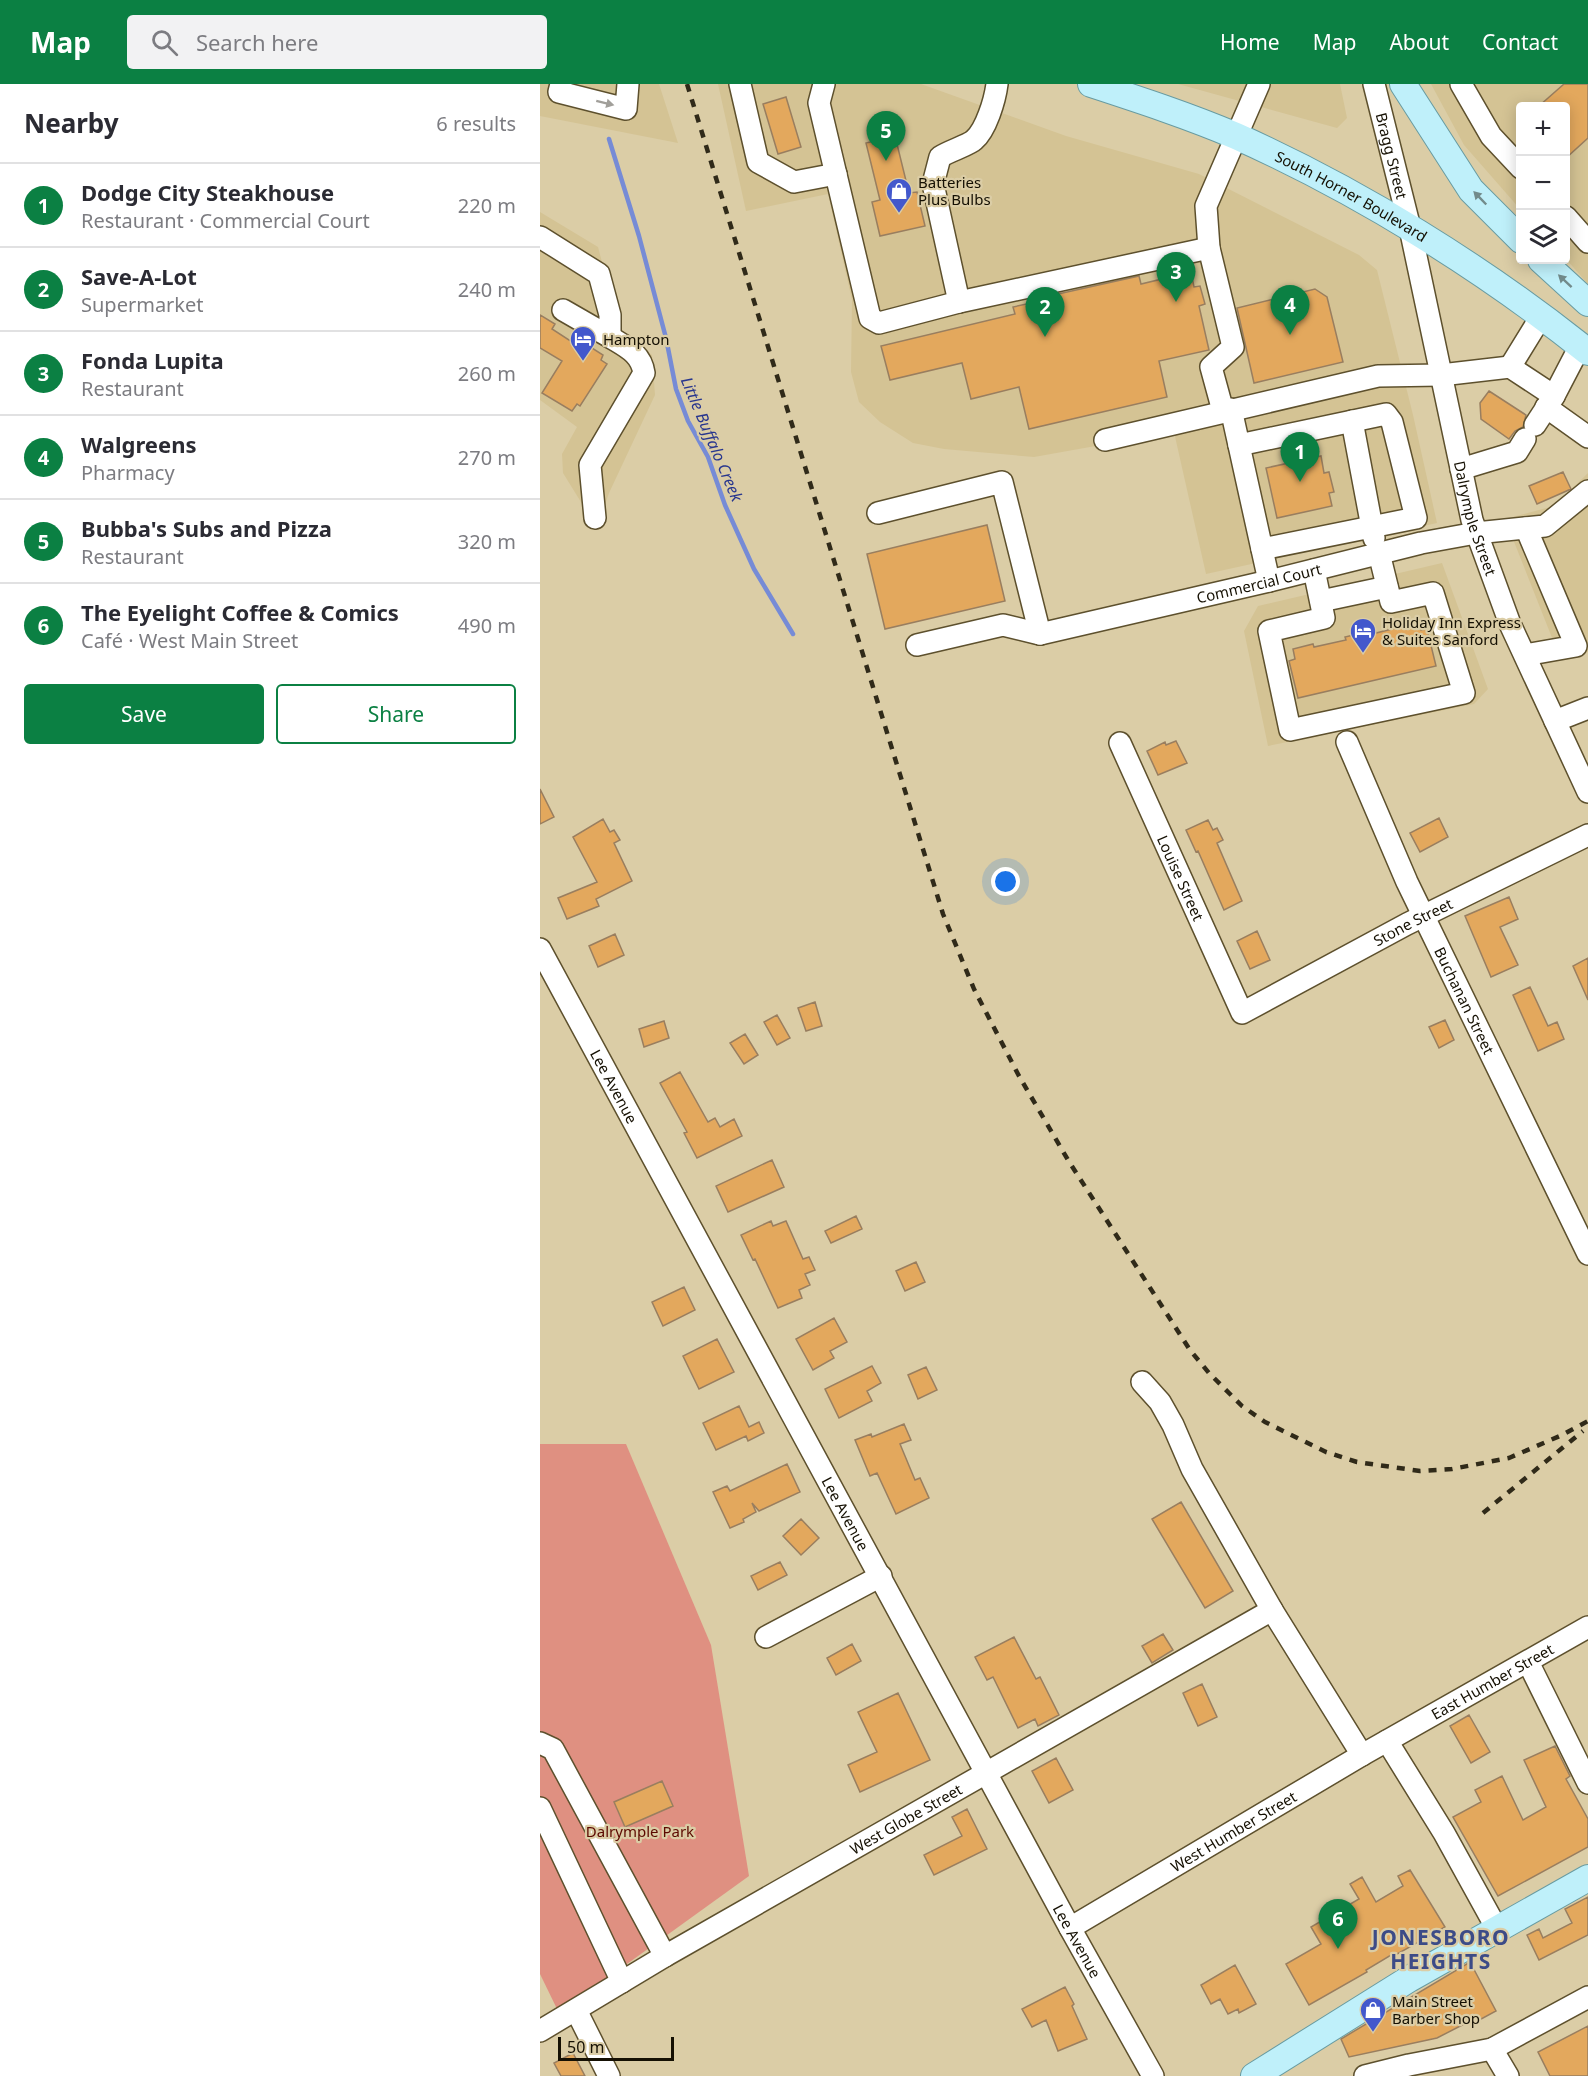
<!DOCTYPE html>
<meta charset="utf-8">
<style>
body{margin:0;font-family:"Noto Sans",sans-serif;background:#f2f2f3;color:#2b2b33}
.controls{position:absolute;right:18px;top:18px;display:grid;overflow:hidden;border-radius:6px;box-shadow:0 3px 15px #0003}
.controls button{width:54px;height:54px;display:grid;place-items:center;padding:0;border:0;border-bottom:2px solid #e1e1e2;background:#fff;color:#2b2b33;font:30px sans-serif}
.scale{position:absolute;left:18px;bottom:15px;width:116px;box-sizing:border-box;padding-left:6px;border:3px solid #151003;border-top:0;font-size:16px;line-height:21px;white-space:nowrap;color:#151003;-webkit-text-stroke:4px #dbcda6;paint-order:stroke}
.you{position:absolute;left:466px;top:798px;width:21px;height:21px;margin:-15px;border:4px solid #fff;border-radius:50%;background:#1a73e8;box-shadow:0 0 0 9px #1a73e833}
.badge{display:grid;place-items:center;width:39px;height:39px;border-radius:50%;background:#0b8043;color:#fff;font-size:20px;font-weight:700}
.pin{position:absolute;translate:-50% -50px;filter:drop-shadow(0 2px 3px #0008)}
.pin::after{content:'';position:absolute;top:32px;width:21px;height:18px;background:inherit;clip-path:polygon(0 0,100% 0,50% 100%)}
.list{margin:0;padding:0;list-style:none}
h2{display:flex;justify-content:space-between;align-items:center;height:78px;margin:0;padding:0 24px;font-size:26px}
h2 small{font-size:20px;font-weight:400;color:#7c7c81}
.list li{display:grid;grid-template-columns:39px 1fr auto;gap:18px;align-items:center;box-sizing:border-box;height:84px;padding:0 24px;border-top:2px solid #e1e1e2}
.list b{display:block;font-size:22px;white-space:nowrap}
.list p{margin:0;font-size:20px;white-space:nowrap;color:#7c7c81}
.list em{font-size:20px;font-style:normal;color:#7c7c81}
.actions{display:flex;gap:12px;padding:18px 24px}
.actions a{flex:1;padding:14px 0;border:2px solid #0b8043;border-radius:6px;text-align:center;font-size:21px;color:#0b8043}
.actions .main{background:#0b8043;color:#fff}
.icon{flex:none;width:33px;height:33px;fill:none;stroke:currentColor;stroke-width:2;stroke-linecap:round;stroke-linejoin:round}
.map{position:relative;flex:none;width:1048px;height:1992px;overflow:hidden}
header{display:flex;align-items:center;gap:36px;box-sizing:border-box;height:84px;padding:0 30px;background:#0b8043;color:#fff}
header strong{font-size:28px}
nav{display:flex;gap:33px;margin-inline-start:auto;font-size:21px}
.search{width:420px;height:54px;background:#f2f2f3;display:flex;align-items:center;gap:15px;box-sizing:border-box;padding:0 21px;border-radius:6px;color:#7c7c81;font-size:22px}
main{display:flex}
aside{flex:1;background:#fff}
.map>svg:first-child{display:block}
.built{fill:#d4c394}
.green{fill:#df9081}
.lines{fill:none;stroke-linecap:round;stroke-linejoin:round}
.stream{stroke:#768bd6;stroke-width:4.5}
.building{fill:#e3a85d;stroke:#997e5f;stroke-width:1.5}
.minor-casing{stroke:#5d502d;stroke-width:24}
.major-casing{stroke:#689ba1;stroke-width:28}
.minor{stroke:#fff;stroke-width:21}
.major{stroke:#bff0fa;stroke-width:26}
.rail{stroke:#302a19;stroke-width:4.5;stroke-dasharray:8 8;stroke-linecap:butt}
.oneway{fill:#a19f9a}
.oneway2{fill:#728b8b}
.labels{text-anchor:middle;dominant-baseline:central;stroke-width:4.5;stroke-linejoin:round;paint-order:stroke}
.street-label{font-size:15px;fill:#151003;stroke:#dbcda6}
.poi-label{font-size:15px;fill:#151003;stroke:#dbcda6;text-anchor:start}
.park-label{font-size:15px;fill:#5c0901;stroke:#dbcda6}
.water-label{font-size:16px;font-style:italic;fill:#28368e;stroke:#dbcda6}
.district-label{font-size:21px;font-weight:bold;letter-spacing:1.5px;fill:#3c4b87;stroke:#dbcda6}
</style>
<header>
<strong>Map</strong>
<div class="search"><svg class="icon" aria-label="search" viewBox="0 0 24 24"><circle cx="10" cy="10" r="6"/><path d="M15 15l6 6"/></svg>Search here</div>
<nav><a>Home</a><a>Map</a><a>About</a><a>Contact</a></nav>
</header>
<main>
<aside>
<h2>Nearby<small>6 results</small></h2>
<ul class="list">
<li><span class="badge">1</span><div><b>Dodge City Steakhouse</b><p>Restaurant · Commercial Court</p></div><em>220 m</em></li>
<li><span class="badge">2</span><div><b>Save-A-Lot</b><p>Supermarket</p></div><em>240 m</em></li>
<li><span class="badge">3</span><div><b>Fonda Lupita</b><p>Restaurant</p></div><em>260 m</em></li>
<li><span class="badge">4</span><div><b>Walgreens</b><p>Pharmacy</p></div><em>270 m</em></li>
<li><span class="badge">5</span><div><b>Bubba's Subs and Pizza</b><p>Restaurant</p></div><em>320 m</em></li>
<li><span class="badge">6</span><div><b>The Eyelight Coffee &amp; Comics</b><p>Café · West Main Street</p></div><em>490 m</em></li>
</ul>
<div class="actions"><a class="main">Save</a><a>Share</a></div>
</aside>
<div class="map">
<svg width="1048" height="1992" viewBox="0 0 1048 1992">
<rect width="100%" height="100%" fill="#dbcda6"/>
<path class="built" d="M 0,0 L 119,0 L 138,59 L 0,32 Z
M 178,0 L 381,0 L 526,52 L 659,90 L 819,171 L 837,186 L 873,331 L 897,439 L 666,490 L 634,348 L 494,373 L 404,365 L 373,359 L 340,338 L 319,318 L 311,288 L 312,216 L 288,110 L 206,127 Z
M 638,0 L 800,0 L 807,34 L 797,44 Z
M 891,0 L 1048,0 L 1048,200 L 1026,175 L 1026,22 L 981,22 L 980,125 L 924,61 Z
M 0,128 L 58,163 L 80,246 L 112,271 L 115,311 L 69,409 L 57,444 L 23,389 L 22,370 L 37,343 L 0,316 Z
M 1048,389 L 1048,568 L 1040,572 L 1020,574 L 965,435 L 1014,422 Z
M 902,479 L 948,605 L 934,620 L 728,662 L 704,547 L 718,522 Z"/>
<path class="green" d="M 0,1360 L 86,1360 L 171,1561 L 209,1792 L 19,1929 L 0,1890 Z"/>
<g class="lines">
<path class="stream" d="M 69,55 L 99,152 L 126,254 L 136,305 L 148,337 L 168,373 L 185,421 L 214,485 L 253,550"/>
</g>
<path class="building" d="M 1024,0 L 1048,0 L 1048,54 L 1026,74 L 1026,22 L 999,22 Z
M 246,13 L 261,63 L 238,70 L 223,20 Z
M 355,52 L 369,109 L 377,108 L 385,142 L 340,152 L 332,118 L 340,116 L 326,59 Z
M 651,188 L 654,203 L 660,202 L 665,220 L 659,222 L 669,266 L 619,277 L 627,313 L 489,345 L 479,303 L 431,315 L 422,279 L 350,296 L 341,262 L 475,230 L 473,223 L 510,215 L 509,212 L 599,192 L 601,200 Z
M 775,205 L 787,213 L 803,278 L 714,299 L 697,224 Z
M 0,231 L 15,240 L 12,245 L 35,260 L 38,255 L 63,271 L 61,276 L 67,280 L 40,322 L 37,320 L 32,327 L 2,309 L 22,277 L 0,264 Z
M 949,307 L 986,331 L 983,343 L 975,347 L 969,355 L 941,335 L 940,319 Z
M 781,372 L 784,389 L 789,388 L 794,408 L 789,409 L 792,422 L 737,434 L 726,384 Z
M 1023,388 L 1031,405 L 997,420 L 989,402 Z
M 447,441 L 465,517 L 345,545 L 327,470 Z
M 879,536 L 881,546 L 887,545 L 896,582 L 758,614 L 749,577 L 755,575 L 753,565 L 773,560 L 774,563 L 806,556 L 805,553 L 835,546 L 836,549 L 860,543 L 859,540 Z
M 636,657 L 647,679 L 618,691 L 607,667 L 625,658 L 626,661 Z
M 0,705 L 14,733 L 0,740 Z
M 899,734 L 908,753 L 880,768 L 870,749 Z
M 63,735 L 70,748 L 74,746 L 80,756 L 74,759 L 92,797 L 56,815 L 59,822 L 27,835 L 18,814 L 57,798 L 33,753 Z
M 668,736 L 673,746 L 677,744 L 683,756 L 677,759 L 702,817 L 684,826 L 658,767 L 656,768 L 646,746 Z
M 969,813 L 978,835 L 960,843 L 978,881 L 951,893 L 925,832 Z
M 717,847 L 730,876 L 710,885 L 697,857 Z
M 75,850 L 84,871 L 58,883 L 49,862 Z
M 1048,874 L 1048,916 L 1033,882 Z
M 990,903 L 1008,942 L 1017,938 L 1024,955 L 998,967 L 973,911 Z
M 275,918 L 282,942 L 266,947 L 258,924 Z
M 237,931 L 250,954 L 237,961 L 224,938 Z
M 905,936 L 914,956 L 899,964 L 889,943 Z
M 124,937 L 129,954 L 104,963 L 99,945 Z
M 205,950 L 218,971 L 204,980 L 190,959 Z
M 140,988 L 168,1038 L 175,1034 L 180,1043 L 194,1035 L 202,1052 L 157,1074 L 144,1049 L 147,1048 L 120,999 Z
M 232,1076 L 244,1103 L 188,1128 L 176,1102 Z
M 316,1132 L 322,1145 L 291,1159 L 285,1147 Z
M 231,1137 L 233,1142 L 246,1137 L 263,1175 L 269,1173 L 275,1186 L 265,1190 L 270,1201 L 259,1206 L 262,1214 L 238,1224 L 215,1175 L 213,1176 L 201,1151 Z
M 376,1178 L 385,1198 L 365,1207 L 356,1187 Z
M 144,1203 L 155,1226 L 123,1242 L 112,1218 Z
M 294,1234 L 307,1258 L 290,1267 L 294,1274 L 273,1286 L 256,1255 Z
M 177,1255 L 194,1288 L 159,1305 L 143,1272 Z
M 332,1282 L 341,1299 L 327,1307 L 332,1317 L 299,1334 L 285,1305 Z
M 386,1283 L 397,1306 L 378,1315 L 368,1291 Z
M 199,1322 L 209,1343 L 219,1338 L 224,1349 L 208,1357 L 206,1352 L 176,1366 L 163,1339 Z
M 364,1340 L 371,1356 L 360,1360 L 375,1396 L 380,1394 L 389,1414 L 356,1430 L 337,1389 L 330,1392 L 315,1356 L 331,1350 L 332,1353 Z
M 247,1380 L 260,1408 L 219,1427 L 212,1419 L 216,1428 L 203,1435 L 204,1438 L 190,1444 L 173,1408 L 187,1402 L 190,1407 Z
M 641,1418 L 693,1507 L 665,1524 L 612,1435 Z
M 261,1435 L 279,1454 L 261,1471 L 243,1452 Z
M 240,1478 L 247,1491 L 218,1506 L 211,1492 Z
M 623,1550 L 633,1566 L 612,1579 L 602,1562 Z
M 474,1553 L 496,1595 L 500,1593 L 519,1631 L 498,1642 L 495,1635 L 478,1644 L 453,1593 L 447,1596 L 435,1573 Z
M 312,1560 L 321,1577 L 296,1591 L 287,1574 Z
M 662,1600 L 677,1633 L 658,1642 L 643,1609 Z
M 358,1609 L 390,1676 L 320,1708 L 308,1681 L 337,1668 L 318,1628 Z
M 929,1631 L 950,1668 L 931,1679 L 910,1642 Z
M 1015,1662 L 1030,1692 L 1026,1695 L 1048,1735 L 1048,1763 L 958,1812 L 913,1733 L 941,1718 L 935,1706 L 962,1692 L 983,1736 L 1006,1723 L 984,1676 Z
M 516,1674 L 533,1706 L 509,1719 L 492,1687 Z
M 122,1697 L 133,1722 L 85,1743 L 74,1718 Z
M 427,1725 L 447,1765 L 394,1791 L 384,1771 L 422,1752 L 412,1733 Z
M 870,1786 L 905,1843 L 852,1873 L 851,1871 L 826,1886 L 827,1888 L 769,1921 L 746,1880 L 781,1860 L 771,1843 L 819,1815 L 810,1800 L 822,1793 L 836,1818 L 863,1802 L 858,1792 Z
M 1048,1813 L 1048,1851 L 999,1876 L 987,1851 L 999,1845 L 1003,1854 L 1032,1839 L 1025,1825 Z
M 930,1878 L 956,1927 L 932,1940 L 930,1937 L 897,1954 L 809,1973 L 801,1955 Z
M 695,1881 L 716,1920 L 699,1929 L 698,1925 L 688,1930 L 680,1915 L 671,1920 L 661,1901 Z
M 525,1903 L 534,1920 L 532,1922 L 547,1955 L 518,1967 L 506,1936 L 492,1943 L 482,1925 Z
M 1048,1942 L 1048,1992 L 1010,1992 L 998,1968 Z
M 33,1969 L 45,1992 L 21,1992 L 14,1979 Z"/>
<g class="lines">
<g class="minor-casing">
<g id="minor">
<path d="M 21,0 L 19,8 L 86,25 L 88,0"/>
<path d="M 200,0 L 218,78 L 254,98 L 296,90"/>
<path d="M 284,0 L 279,19 L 330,234 L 339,239 L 419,218 L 669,164"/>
<path id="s1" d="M 834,0 L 870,144 L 932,436 L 970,540 L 1048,708"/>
<path d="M 921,0 L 951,52 L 981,84"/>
<path d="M 1026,133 L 1048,158"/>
<path d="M 0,153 L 59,190 L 70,231 L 70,253 L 23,226"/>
<path d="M 419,218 L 393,100 L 400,73 C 409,67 429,61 434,56 C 446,46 455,16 457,0"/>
<path d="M 970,283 L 1002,231"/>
<path d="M 1006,323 L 1048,353"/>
<path d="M 691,325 L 729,497"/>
<path d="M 683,327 L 671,283 L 693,263 L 669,164 L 666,122 L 719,0"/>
<path d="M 812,337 L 834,454"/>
<path d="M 995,341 L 1014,312"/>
<path d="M 565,356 L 838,292 L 901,291 L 970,283 L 1014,312 L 1040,262"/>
<path d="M 699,361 L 846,330 L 852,338 L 876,434 L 722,465"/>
<path d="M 921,385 L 977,368 L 985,355"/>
<path d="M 338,429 L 462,398 L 500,550"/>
<path d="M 55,434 L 50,381 L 104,289 C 101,269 86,263 70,253"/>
<path d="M 774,486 L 784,534 L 729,547 L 750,646 L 924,609 L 893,509 L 851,518 L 839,469"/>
<path d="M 781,517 L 847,503"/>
<path id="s2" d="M 377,561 L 463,541 L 500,550 L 729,497 L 881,459 L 936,449 L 1005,442 L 1048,407"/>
<path d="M 985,571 L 1036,562 L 986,444"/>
<path d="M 1015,637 L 1048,624"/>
<path id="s3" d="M 807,658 L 867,798 L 1048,1170"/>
<path id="s4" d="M 580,659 L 702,929 L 867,840 L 1048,751"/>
<path id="s5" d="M 0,865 L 530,1844 L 613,1992"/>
<path d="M 602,1298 L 620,1318 L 633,1341 L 652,1385 L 732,1526 L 822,1671"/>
<path d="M 226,1553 L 341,1492"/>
<path d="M 988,1578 L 1048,1699"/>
<path d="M 847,1657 L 904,1749 L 957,1845"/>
<path d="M 0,1659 L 13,1665 L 125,1872"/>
<path d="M 0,1724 L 82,1898"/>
<path id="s6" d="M 530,1844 L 822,1671 L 1048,1543"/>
<path d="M 36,1926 L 69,1992"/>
<path id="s7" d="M 0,1947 L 125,1872 L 732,1526"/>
<path d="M 952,1965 L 968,1992"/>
<path d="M 825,1992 L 869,1981 L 952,1965 L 1048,1913"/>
</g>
</g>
<g class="major-casing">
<g id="major">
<path id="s8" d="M 551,0 C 600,16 649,32 696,52 C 819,107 943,184 1048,268"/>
<path d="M 863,0 L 931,106 L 981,156"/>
<path d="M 1001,176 L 1048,219"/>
<path d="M 714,1992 L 869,1895 L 1048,1794"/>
</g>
</g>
<use href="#minor" class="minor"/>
<use href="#major" class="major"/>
<path class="rail" d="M 147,0 L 403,830 L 434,905 L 479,992 L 528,1076 L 650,1266 L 669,1289 L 702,1322 L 725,1338 L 786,1368 L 817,1378 L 880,1387 L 912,1385 L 969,1374 L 1022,1351 L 1048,1337
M 943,1429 L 1043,1347"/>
</g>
<defs><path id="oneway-solid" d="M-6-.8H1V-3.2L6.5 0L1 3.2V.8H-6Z" transform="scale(1.5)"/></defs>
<use class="oneway" href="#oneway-solid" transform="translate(65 19) rotate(14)"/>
<g class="oneway2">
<use href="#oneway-solid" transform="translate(940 114) rotate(-134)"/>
<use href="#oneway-solid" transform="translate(1025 197) rotate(-137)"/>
</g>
<defs>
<g id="shop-pin" transform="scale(1.35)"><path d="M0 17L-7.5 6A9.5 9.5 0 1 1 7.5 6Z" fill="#4358cc" stroke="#dbcda6"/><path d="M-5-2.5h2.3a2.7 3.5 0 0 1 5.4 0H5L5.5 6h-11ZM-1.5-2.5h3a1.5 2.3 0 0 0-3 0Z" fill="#fff"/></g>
<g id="hotel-pin" transform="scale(1.35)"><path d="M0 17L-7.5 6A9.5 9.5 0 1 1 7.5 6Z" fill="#4358cc" stroke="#dbcda6"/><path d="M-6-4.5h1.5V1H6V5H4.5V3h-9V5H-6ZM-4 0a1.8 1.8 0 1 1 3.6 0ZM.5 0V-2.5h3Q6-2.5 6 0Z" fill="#fff"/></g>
</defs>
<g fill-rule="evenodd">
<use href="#shop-pin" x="359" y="107"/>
<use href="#hotel-pin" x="43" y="255"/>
<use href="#hotel-pin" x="823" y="547"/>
<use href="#shop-pin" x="833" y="1926"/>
</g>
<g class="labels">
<g class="street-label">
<text stroke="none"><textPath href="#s1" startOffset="74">Bragg Street</textPath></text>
<text stroke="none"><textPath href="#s8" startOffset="284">South Horner Boulevard</textPath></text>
<text stroke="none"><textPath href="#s1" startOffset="446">Dalrymple Street</textPath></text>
<text stroke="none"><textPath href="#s2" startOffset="351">Commercial Court</textPath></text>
<text stroke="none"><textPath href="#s4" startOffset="148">Louise Street</textPath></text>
<text stroke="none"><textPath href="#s4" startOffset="490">Stone Street</textPath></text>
<text stroke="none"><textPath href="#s3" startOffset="284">Buchanan Street</textPath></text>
<text stroke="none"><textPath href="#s5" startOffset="156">Lee Avenue</textPath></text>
<text stroke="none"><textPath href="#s5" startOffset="642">Lee Avenue</textPath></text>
<text stroke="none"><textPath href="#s6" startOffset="489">East Humber Street</textPath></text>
<text stroke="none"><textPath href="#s7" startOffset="423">West Globe Street</textPath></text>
<text stroke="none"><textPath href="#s6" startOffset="190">West Humber Street</textPath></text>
<text stroke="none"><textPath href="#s5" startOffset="1128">Lee Avenue</textPath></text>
</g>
<g class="poi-label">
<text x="378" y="98">Batteries<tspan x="378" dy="17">Plus Bulbs</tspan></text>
<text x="63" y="255">Hampton</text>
<text x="842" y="538">Holiday Inn Express<tspan x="842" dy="17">&amp; Suites Sanford</tspan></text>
<text x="852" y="1917">Main Street<tspan x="852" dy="17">Barber Shop</tspan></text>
</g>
<g class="park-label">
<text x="100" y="1747">Dalrymple Park</text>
</g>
<g class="water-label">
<text transform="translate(172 355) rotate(67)">Little Buffalo Creek</text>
</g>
<g class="district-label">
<text x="901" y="1853">JONESBORO<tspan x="901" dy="24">HEIGHTS</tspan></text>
</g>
</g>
</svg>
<div class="controls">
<button>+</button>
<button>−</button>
<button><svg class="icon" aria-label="layers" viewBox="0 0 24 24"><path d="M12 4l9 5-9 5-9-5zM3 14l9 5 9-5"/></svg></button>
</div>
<div class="scale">50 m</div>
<div class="you"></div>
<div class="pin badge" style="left:760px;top:398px">1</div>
<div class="pin badge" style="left:505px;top:253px">2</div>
<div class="pin badge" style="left:636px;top:218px">3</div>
<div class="pin badge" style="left:750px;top:251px">4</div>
<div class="pin badge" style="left:346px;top:77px">5</div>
<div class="pin badge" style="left:798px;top:1865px">6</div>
</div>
</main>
